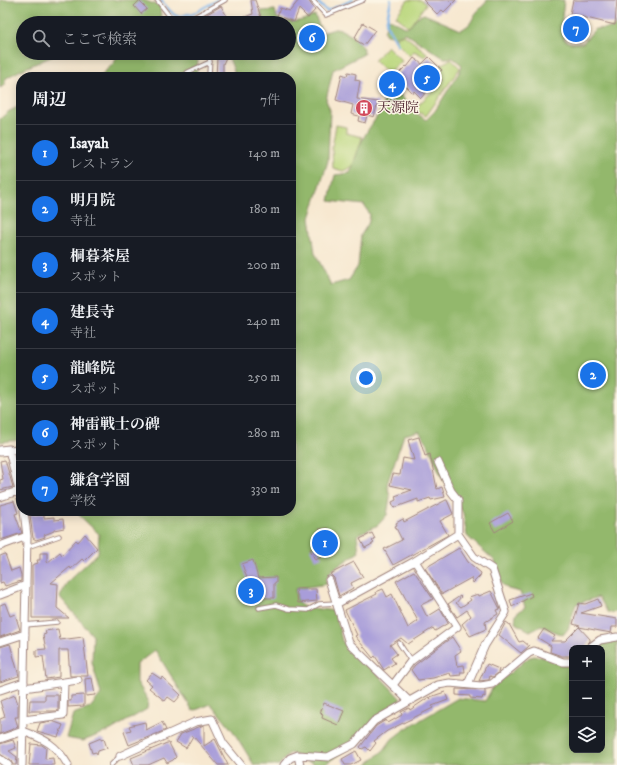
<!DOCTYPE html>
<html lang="ja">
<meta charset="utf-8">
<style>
body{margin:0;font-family:"IM FELL DW Pica","Noto Serif JP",serif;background:#20242c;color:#f1f3f6}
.controls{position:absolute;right:12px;bottom:12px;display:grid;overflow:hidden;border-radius:8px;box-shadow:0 2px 10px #0003}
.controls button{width:36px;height:36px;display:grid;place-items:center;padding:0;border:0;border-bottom:1px solid #363941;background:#171b24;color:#f1f3f6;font:20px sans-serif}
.you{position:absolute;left:366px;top:378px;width:14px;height:14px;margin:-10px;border:3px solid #fff;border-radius:50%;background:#1a73e8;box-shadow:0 0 0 6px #1a73e833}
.badge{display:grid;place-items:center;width:26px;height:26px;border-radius:50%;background:#1a73e8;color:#fff;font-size:13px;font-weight:700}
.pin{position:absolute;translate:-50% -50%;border:2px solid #fff;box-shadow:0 1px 4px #0006}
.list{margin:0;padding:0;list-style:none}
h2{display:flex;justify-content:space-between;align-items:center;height:52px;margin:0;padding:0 16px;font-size:17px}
h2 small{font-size:13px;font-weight:400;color:#9ea1a6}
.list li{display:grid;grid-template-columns:26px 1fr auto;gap:12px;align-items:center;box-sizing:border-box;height:56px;padding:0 16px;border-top:1px solid #363941}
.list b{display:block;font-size:15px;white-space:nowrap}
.list p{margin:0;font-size:13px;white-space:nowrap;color:#9ea1a6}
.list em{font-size:13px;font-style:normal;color:#9ea1a6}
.icon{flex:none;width:22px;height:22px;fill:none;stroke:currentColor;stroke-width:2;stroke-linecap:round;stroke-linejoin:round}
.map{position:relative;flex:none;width:617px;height:765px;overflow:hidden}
.search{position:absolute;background:#171b24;box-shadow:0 2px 10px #0003;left:16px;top:16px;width:280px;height:44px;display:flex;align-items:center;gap:10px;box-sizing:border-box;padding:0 14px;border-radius:22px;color:#9ea1a6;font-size:15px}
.panel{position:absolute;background:#171b24;box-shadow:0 2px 10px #0003;left:16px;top:72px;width:280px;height:444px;border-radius:16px}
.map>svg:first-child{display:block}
.green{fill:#bad77d;stroke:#827b54}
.forest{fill:#93b86c;stroke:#6e6c4c}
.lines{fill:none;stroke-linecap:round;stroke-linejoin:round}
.stream{stroke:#7ab3ea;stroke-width:2.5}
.building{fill:#a89dd9}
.service-casing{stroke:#a0847e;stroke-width:5.5}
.minor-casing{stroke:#a0847e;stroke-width:9}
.tertiary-casing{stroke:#a0847e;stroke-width:11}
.service{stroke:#fff;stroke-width:3.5}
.minor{stroke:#fff;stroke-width:7}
.tertiary{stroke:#fff;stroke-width:9}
.labels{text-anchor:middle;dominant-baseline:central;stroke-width:3;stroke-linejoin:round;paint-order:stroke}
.poi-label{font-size:14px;fill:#4a1f2b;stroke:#fcf5e5;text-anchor:start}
</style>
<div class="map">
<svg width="617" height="765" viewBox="0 0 617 765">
<rect width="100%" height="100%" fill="#fcf5e5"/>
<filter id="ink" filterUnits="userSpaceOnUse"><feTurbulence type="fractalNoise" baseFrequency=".025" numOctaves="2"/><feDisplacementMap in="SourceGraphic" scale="8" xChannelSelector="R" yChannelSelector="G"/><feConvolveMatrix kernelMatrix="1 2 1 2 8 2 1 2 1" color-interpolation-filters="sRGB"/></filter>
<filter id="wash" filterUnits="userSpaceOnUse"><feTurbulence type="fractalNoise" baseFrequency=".012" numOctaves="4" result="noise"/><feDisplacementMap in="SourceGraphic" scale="16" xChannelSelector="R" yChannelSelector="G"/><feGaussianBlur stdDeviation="0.9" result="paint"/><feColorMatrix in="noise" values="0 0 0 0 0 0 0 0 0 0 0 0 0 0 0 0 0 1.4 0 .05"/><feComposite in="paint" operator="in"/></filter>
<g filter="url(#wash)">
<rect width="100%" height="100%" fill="#f7e8d0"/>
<path class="green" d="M 408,0 L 421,0 L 426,4 L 409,27 L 396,16 Z
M 398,35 L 404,35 L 427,53 L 425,57 L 414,51 L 410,56 L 395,41 Z
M 387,46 L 402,61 L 389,73 L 374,61 Z
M 451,59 L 460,68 L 426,116 L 416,111 L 420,103 L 440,85 L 440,65 Z
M 336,125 L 346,127 L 346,133 L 362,137 L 356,165 L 343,171 L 333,168 L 332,148 Z"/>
<path class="forest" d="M 0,0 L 143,0 L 160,6 L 161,18 L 154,23 L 23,23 L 23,53 L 59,53 C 41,62 22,68 5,79 L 5,85 L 0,88 Z
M 487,0 L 564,0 L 561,27 L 565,40 L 571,43 L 583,43 L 595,29 L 613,28 L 617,22 L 617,612 L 608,613 L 599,597 L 576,604 L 568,629 L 563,635 L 541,626 L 530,631 L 515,623 L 516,614 L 525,607 L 520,592 L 508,589 L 502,584 L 495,561 L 467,536 L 463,513 L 442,478 L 428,445 L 419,431 L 404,435 L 387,484 L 390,497 L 387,515 L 378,525 L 357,535 L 359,552 L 332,570 L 326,580 L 327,584 L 295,589 L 298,603 L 304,607 L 335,611 L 342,641 L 371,667 L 401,699 L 374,721 L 354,744 L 324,765 L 316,765 L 290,753 L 279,765 L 254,765 L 233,731 L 211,704 L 193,711 L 155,650 L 137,664 L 137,682 L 148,700 L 147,709 L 111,730 L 83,741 L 66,738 L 73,714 L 90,708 L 101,694 L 92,662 L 93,636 L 60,597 L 68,581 L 98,553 L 99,534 L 78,514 L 79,511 L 291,511 L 291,77 L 235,77 C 235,69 229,62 228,53 L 233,53 L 235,59 L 252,59 L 259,53 L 289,53 L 289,23 L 263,23 L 261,11 L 275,10 L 277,18 C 291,24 301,22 315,15 L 322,33 L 338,28 L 352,36 L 363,47 L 364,54 L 333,70 L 326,100 L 330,110 L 328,161 L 310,218 L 315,253 L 331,285 L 349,280 L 358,266 L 361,235 L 368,224 L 370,215 L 364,205 L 329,201 L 335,175 L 350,173 C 355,162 357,149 363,139 C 369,126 380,116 384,101 C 387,90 374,87 388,77 L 395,78 L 397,91 L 416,113 L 426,120 L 435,111 L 460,71 L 462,65 L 453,58 L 444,58 L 405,33 L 395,37 L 386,35 L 384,32 L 388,18 L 405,27 L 409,27 L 417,17 L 424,14 L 461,30 C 473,23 470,22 476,13 C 480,8 485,5 487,0 Z
M 120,53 L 199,53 L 196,77 L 99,77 L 113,64 Z
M 21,105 L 21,440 L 0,442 L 0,119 L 8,112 Z
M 617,640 L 617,765 L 366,765 L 384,750 L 392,739 L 405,729 L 458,698 L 485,701 L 493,687 L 528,658 C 544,650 555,669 572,665 L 572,750 L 602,750 L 602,648 L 593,648 L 603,642 Z"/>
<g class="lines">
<path class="stream" d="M 315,0 L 327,11 L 353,0
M 391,0 L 386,24 L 398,45
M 161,1 C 172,11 173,21 188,14 L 191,15 L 217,0
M 200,18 L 202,23"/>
</g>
<g id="blocks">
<path class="building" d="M 251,0 L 255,0 L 262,20 L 259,21 L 260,23 L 246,23 L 244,17 L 253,14 Z
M 299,0 L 308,0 L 315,10 L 308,18 L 299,9 L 294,22 L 277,16 L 280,8 L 290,11 Z
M 423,0 L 456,0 L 444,12 L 442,10 L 437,14 Z
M 573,0 L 617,0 L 615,25 L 570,14 Z
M 139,1 L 147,9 L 141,14 L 134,6 Z
M 221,6 L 228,18 L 221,22 L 220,20 L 215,22 L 214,20 L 205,23 L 202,17 Z
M 363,23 L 375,30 L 364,45 L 355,40 L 356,38 L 355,37 Z
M 213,53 L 228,53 L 223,64 L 223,77 L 216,77 L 217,58 L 213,57 Z
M 429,57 L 442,70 L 437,75 L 442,80 L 437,86 L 434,83 L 421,98 L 414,91 L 413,93 L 396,76 L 406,66 L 407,67 L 414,58 L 422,64 Z
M 348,72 L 356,74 L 355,80 L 360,81 L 357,99 L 378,102 L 374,117 L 367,115 L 365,123 L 358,121 L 359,116 L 351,114 L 353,105 L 336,100 L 342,74 L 347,76 Z
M 419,437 L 425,456 L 430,454 L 437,489 L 442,487 L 445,497 L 431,500 L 430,498 L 418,502 L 418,499 L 394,508 L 392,502 L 396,500 L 395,496 L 412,490 L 390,485 L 393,474 L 400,475 L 403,458 L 414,460 L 408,440 Z
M 5,460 L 13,487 L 0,490 L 0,480 L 3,479 L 0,461 Z
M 446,500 L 447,500 L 453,514 L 440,521 L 448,535 L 393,565 L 384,549 L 402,540 L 395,526 L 397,525 L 396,523 L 403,519 L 404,522 Z
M 14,501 L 18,513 L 15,514 L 22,533 L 0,540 L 0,505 Z
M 44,513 L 44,518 L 54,517 L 54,520 L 63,519 L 64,528 L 54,530 L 54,531 L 44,535 L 45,537 L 36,540 L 33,538 L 30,515 Z
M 508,513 L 513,521 L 495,532 L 490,523 Z
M 328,528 L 330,539 L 327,540 L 328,546 L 322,547 L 319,529 Z
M 372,533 L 375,539 L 372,541 L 374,543 L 365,548 L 360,539 Z
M 85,534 L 97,548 L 84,561 L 82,559 L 71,569 L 70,567 L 51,583 L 58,584 L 57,608 L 69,618 L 32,618 L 32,565 L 38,563 L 37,560 L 40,560 L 40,553 L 47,553 L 47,563 L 60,552 L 62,555 L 76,540 L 78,542 Z
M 317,545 L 322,557 L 315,560 L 310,549 Z
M 459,548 L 468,562 L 481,573 L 480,576 L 473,583 L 471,578 L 442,594 L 425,568 Z
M 5,554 L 11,571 L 19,568 L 21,575 L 21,581 L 5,586 L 3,582 L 0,583 L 0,556 Z
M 253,560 L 258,578 L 276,577 L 276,583 L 274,583 L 274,598 L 261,598 L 253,601 L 249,592 L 247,592 L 243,582 L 248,581 L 242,564 Z
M 354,562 L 363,577 L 351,583 L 353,588 L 339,596 L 334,578 L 330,574 Z
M 414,571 L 433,599 L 421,605 L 427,617 L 440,609 L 448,623 L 435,631 L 433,628 L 408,644 L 401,638 L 390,645 L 397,654 L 391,658 L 395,663 L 384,670 L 375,656 L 373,658 L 355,636 L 357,635 L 345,610 L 377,594 L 376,592 L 383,589 L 387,597 L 392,594 L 408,628 L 418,621 L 396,581 Z
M 306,588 L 307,589 L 316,589 L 317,601 L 298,603 L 296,589 Z
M 491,591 L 500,609 L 496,610 L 498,614 L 485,622 L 486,629 L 470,636 L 462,624 L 471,616 L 467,610 L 457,617 L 448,604 L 460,596 L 461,597 L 456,603 L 461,607 L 471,600 L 469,597 L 478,594 L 479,596 Z
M 531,593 L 532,596 L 512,607 L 510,600 Z
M 598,599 L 601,606 L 581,613 L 617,619 L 617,627 L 612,627 L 611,633 L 579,627 L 590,639 L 590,641 L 584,648 L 572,648 L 572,656 L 562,656 L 550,652 L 551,646 L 538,638 L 544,629 L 555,636 L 551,641 L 565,641 L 580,626 L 573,624 L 579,603 L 585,604 Z
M 5,603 L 10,616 L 15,614 L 20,630 L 0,637 L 0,605 Z
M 506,622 L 509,624 L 519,642 L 523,641 L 529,646 L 521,653 L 499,635 Z
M 58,629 L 60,640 L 83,637 L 88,676 L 70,676 L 68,650 L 59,650 L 59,677 L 46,679 L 43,656 L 36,657 L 36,650 L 46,649 L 43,635 L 46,634 L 45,631 Z
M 452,637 L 461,651 L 455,655 L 457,666 L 464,665 L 465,672 L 460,672 L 461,675 L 451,676 L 450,673 L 433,678 L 418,680 L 411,670 L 415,665 Z
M 10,644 L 19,676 L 0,682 L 0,647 Z
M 487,664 L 499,669 L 498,673 L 493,677 L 490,676 L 489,680 L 479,681 Z
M 152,673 L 161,679 L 162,677 L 181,695 L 175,702 L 168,697 L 165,701 L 149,688 L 152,685 L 146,680 Z
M 92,678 L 95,695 L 86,696 L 85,679 Z
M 456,689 L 485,690 L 485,697 L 483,696 L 482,699 L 470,698 L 470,696 L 456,695 Z
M 445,692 L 448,700 L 432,706 L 433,708 L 387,731 L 374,741 L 376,743 L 370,751 L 366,747 L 362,749 L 360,747 L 376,726 L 386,720 L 388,723 L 402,715 L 401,712 L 409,708 L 410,710 L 429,697 L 431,699 L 430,697 Z
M 15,695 L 18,704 L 18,717 L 15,717 L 18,727 L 0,734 L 0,719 L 5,717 L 0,701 Z
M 45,695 L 58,695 L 58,711 L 29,711 L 30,700 L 45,700 Z
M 84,695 L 84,706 L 68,707 L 68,701 L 71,701 L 71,696 Z
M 324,703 L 344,711 L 338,725 L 322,718 L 323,714 L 320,713 Z
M 52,721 L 63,725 L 58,737 L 37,731 L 40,723 Z
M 145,722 L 146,730 L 162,722 L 166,730 L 129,745 L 124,732 L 131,730 L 129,726 Z
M 204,725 L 204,746 L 215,739 L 228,765 L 218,765 L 193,736 L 186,748 L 176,742 L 181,734 Z
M 101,738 L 101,740 L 104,739 L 107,748 L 98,751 L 97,755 L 96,752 L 92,753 L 89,743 Z
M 13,740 L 16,748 L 9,751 L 17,757 L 16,765 L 13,765 L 11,761 L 0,754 L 0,744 Z
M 167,743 L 169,743 L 176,757 L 173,760 L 167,763 L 164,758 L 148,765 L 134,765 L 131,758 Z
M 31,744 L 42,745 L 46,748 L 45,759 L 53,758 L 54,765 L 29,765 Z
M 356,751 L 361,760 L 351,765 L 345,765 L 342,759 Z"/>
</g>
</g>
<g filter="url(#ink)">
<use href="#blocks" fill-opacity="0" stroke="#a0847e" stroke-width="1"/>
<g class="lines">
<g class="service-casing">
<path id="service" d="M 157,0 L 174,22 L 189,20 L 225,0
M 312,0 L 326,15 L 363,0
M 197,16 L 200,23
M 183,77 L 188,72 L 210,62
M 209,77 L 210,53
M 27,547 L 59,536
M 259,608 L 276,605 L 289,609 L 308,610 L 319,604 L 337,603
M 25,625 L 57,622
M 399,643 L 411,661
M 111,765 L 120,756"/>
</g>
<g class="minor-casing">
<path id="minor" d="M 21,449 L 9,450 L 21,499
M 438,462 L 451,491 L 458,500 L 458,534
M 0,497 L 21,490
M 0,546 L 27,536
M 329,580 L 349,643 L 409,701
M 0,595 L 26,585
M 338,603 L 415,561 L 458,534 L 474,557 L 492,569 L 506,612 L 485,645 L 468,684
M 0,642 L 25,634
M 589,648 L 600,640 L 617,637
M 393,685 L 411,661 L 457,627 L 415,561
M 24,688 L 78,680
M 0,690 L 24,682
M 23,720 L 63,715 L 64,682
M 0,739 L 23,731 C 44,739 56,744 68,765
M 298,755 L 300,765
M 120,756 L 195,722 L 212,719 L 223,743 L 241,765
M 0,759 L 8,765
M 22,765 L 27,536 L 24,511
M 284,765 L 290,758 L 298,755 L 328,757 L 354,744 L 374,721 L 438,685 L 450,683 L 481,686 L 492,684 L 529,653 L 534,651 L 563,662 L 572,662"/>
</g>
<g class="tertiary-casing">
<path id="tertiary" d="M 0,451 L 9,450"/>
</g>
<use href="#service" class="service"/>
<use href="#minor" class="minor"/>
<use href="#tertiary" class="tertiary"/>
</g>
</g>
<defs>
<g id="building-disc" transform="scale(0.9)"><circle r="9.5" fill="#d1495b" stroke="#fcf5e5"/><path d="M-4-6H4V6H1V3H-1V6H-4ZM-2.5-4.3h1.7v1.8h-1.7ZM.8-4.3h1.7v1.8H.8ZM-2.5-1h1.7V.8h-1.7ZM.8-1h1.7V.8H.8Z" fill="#fff"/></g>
</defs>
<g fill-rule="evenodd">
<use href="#building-disc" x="364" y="108"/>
</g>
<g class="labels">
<g class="poi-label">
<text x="377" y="108">天源院</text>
</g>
</g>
</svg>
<div class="controls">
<button>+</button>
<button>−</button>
<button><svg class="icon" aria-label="layers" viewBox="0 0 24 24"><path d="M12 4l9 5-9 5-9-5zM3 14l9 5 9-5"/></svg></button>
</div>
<div class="you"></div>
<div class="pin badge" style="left:325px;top:543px">1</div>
<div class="pin badge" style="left:593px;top:375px">2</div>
<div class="pin badge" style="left:251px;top:591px">3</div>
<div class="pin badge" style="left:392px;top:84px">4</div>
<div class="pin badge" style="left:427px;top:78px">5</div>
<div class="pin badge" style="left:312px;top:38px">6</div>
<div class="pin badge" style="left:576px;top:29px">7</div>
<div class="search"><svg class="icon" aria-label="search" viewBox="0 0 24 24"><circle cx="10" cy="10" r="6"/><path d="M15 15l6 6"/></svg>ここで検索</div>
<section class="panel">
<h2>周辺<small>7件</small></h2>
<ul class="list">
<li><span class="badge">1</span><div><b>Isayah</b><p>レストラン</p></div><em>140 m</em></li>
<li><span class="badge">2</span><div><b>明月院</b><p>寺社</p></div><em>180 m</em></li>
<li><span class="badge">3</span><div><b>桐暮茶屋</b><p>スポット</p></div><em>200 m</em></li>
<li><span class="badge">4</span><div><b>建長寺</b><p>寺社</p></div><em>240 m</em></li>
<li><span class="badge">5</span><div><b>龍峰院</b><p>スポット</p></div><em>250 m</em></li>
<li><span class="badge">6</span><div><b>神雷戦士の碑</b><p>スポット</p></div><em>280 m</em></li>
<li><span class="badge">7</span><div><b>鎌倉学園</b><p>学校</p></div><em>330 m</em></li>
</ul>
</section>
</div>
